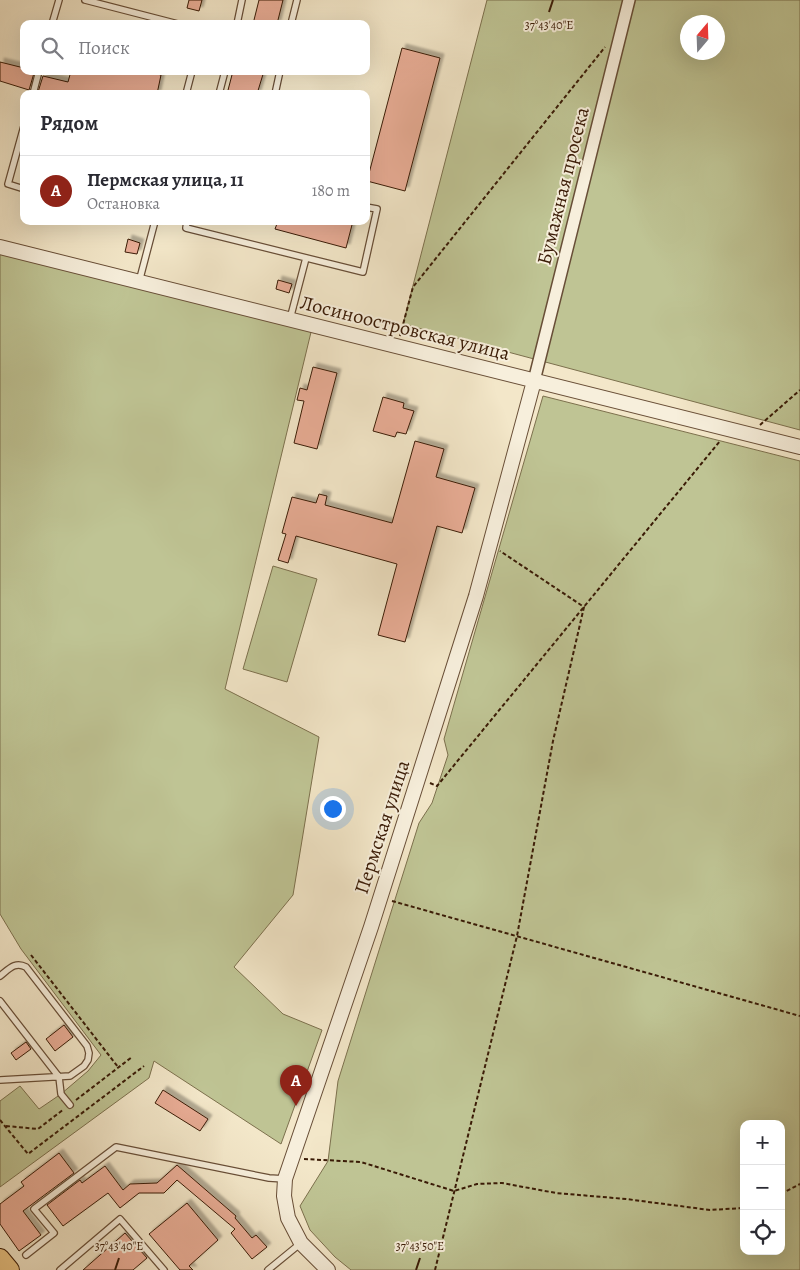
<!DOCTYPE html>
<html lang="ru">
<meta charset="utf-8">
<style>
body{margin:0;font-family:Alegreya,serif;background:#f2f2f3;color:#2b2b33}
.controls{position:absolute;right:15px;bottom:15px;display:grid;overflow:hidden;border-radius:10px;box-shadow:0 5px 20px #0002}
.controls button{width:45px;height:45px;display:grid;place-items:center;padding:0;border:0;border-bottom:1px solid #e1e1e2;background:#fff;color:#2b2b33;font:25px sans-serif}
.compass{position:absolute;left:680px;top:15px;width:45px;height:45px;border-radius:50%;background:#fff;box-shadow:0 5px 20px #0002;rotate:19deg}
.you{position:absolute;left:332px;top:808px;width:18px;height:18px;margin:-12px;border:4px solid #fff;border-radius:50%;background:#1a73e8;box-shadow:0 0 0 8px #1a73e833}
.badge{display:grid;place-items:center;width:32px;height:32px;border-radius:50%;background:#8f2418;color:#fff;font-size:16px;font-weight:700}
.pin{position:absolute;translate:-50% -41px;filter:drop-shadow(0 1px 2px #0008)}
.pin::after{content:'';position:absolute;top:26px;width:18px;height:15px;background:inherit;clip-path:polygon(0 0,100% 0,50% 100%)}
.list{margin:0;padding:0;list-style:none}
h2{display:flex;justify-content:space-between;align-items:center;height:65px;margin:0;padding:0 20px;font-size:21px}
h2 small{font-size:16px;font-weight:400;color:#7c7c81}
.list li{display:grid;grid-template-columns:32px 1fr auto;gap:15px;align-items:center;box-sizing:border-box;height:70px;padding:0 20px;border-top:1px solid #e1e1e2}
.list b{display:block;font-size:19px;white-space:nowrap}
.list p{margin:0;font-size:16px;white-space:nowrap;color:#7c7c81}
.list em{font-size:16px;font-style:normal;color:#7c7c81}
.icon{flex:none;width:28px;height:28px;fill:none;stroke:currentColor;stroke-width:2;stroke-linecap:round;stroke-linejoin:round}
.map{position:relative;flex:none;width:800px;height:1270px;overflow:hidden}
.search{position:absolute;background:#fff;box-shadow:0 5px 20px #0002;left:20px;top:20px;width:350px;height:55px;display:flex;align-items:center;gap:12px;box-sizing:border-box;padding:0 18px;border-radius:10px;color:#7c7c81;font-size:19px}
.panel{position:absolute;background:#fff;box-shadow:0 5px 20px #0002;left:20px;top:90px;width:350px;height:135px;border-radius:10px}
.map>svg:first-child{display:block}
.green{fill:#bfc494;stroke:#7c704d;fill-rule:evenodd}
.building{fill:#e9ad96;stroke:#3a1b06;filter:url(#shadow)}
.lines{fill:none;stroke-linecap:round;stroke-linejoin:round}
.service-casing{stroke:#684e37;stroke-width:8}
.minor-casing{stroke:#684e37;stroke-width:14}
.tertiary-casing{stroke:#684e37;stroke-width:16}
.primary-casing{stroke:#3a1b06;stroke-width:20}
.path{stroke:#3a1b06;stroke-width:2;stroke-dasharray:4 2.5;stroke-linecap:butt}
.service{stroke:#f7efdc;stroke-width:5.5}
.minor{stroke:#f7efdc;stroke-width:11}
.tertiary{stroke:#f7efdc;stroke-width:14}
.primary{stroke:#eac484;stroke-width:18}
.ticks{fill:none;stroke:#3a1b06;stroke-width:2}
.labels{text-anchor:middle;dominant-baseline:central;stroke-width:4;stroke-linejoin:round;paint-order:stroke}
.street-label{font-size:20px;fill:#3a1b06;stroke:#f7efdc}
.ticks-label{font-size:12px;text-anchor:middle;fill:#3a1b06;stroke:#f7efdc;stroke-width:4;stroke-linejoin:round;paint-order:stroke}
</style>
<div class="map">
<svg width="800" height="1270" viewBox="0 0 800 1270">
<defs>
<filter id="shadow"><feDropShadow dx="4" dy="-4" stdDeviation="1" flood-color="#0004"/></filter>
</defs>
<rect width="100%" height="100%" fill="#f3e7c9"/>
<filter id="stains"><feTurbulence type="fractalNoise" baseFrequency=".004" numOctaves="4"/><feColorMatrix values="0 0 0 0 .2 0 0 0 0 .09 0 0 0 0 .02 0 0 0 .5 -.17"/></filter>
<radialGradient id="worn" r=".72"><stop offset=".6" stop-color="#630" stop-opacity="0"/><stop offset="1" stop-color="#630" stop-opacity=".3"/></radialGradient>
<path class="green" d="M 487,0 L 800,0 L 800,430 L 403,324 ZM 688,22 L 718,22 L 718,52 L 688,52 Z
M 0,251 L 312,328 L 225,689 L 319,737 L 293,895 L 234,967 L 283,1014 L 322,1030 L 281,1144 L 154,1061 L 149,1078 L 0,1187 L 0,1101 L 20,1086 L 39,1109 L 61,1094 L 88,1071 L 101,1055 L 21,949 L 0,914 Z
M 543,396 L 800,461 L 800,1270 L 351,1270 L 335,1257 L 310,1230 L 300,1206 L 328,1161 L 338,1081 L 419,823 L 432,803 L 448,755 L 444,739 ZM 744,1124 L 781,1124 L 781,1251 L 744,1251 Z
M 273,566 L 317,579 L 287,682 L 243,669 Z"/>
<path class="building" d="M 189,0 L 202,0 L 199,11 L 187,8 Z
M 259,0 L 283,0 L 277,24 L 253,24 Z
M 402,48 L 440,58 L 405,191 L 367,181 Z
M 0,62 L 24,68 L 24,71 L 33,71 L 32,73 L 34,73 L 29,90 L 0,81 Z
M 71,71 L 146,71 L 161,75 L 157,94 L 44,94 L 38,92 L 43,76 L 68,82 Z
M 233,71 L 264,71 L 257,94 L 227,94 Z
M 278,221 L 353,221 L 346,248 L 275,229 Z
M 128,239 L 140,243 L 137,254 L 125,252 Z
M 278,280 L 292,284 L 289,293 L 276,289 Z
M 313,367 L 337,373 L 317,449 L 294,443 L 304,401 L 297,400 L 300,388 L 307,390 Z
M 383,397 L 404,403 L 403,408 L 414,411 L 406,434 L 397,432 L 395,437 L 373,431 Z
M 415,441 L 444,449 L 436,477 L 475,488 L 462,533 L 437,526 L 405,642 L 378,635 L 397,564 L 296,536 L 288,563 L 278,560 L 286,534 L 282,533 L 292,497 L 316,503 L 319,494 L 327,496 L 325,505 L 392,523 Z
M 64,1025 L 73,1037 L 55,1051 L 46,1039 Z
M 26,1042 L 31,1049 L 16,1060 L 11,1053 Z
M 163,1090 L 208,1119 L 200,1131 L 155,1103 Z
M 59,1153 L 74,1173 L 23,1211 L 41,1235 L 19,1251 L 0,1224 L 0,1204 L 24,1186 L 21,1182 Z
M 177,1165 L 236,1216 L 235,1218 L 252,1238 L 256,1235 L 267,1247 L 252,1259 L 231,1233 L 235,1229 L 177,1180 L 164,1193 L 139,1193 L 120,1208 L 108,1193 L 63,1226 L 47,1205 L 80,1180 L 82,1183 L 105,1166 L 123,1190 L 130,1184 L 157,1183 Z
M 187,1203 L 218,1240 L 189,1266 L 193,1270 L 180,1270 L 149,1234 Z
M 125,1233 L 147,1258 L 133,1270 L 83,1270 Z"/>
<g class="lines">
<g class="service-casing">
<path id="service" d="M 85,0 L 178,24
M 52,24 L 59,0
M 237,24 L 242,0
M 291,24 L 297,0
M 33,94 L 39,71
M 186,94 L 192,71
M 219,94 L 225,71
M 275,94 L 280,71
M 24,126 L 8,184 L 24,189
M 187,221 L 186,228 L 363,272 L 377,209 L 366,207
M 139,282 L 155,221
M 290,319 L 306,258
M 0,976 C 9,969 15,961 26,967 L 87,1046 L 89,1053 L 88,1060 L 84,1066 L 70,1076 L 0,1080
M 0,1001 L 59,1077 L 61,1094 L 70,1105
M 26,1255 L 54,1233 L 34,1209 L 116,1147 L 269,1178 L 285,1179
M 60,1270 L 120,1219 L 164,1270
M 268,1270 L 301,1243"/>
</g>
<g class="minor-casing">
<path id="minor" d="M 534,381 L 629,0"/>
</g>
<g class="tertiary-casing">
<path id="tertiary" d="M 0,247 L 800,447
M 328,1270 L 301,1243 L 288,1218 L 284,1196 L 285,1179 L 371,927 L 476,596 L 534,381"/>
</g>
<g class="primary-casing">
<path id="primary" d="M 0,1258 L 10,1270"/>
</g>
<path class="path" d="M 400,336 L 413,287 L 605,47
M 760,425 L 800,390
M 430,783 L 437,786 L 720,441
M 392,901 L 800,1016
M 31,955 L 118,1067
M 76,1100 L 132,1057
M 0,1120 L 28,1154 L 144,1066
M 6,1126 L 38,1129 L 64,1109
M 304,1159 L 361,1162 L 454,1191 L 477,1184 L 502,1183 L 556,1193 L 626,1199 L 710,1210 L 744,1208
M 781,1194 L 800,1184
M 435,1270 L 517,936 L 553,741 L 584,607 L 500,551"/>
<use href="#service" class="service"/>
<use href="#minor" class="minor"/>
<use href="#tertiary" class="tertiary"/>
<use href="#primary" class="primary"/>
</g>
<path class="ticks" d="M 549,12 L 553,0M 115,1270 L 119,1258M 416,1270 L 420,1258"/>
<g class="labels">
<g class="street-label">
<text transform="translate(563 186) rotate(-76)">Бумажная просека</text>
<text transform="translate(405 328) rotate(14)">Лосиноостровская улица</text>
<text transform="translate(382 827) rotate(-72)">Пермская улица</text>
</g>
</g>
<g class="ticks-label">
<text x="549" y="29">37°43'40"E</text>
<text x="119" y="1250">37°43'40"E</text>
<text x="420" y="1250">37°43'50"E</text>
</g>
<rect width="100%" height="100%" filter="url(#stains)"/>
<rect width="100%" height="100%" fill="url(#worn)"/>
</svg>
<div class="controls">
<button>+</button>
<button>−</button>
<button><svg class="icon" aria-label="locate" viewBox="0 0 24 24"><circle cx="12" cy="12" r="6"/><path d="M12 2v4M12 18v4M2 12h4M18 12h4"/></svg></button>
</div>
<svg class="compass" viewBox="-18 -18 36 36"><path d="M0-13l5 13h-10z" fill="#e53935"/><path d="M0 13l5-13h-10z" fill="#7c7c81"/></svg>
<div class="you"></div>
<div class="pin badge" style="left:296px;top:1106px">A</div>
<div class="search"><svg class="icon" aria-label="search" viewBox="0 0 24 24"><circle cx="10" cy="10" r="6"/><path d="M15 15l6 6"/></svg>Поиск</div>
<section class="panel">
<h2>Рядом<small></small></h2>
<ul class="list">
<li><span class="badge">A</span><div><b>Пермская улица, 11</b><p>Остановка</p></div><em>180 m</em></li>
</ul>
</section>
</div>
